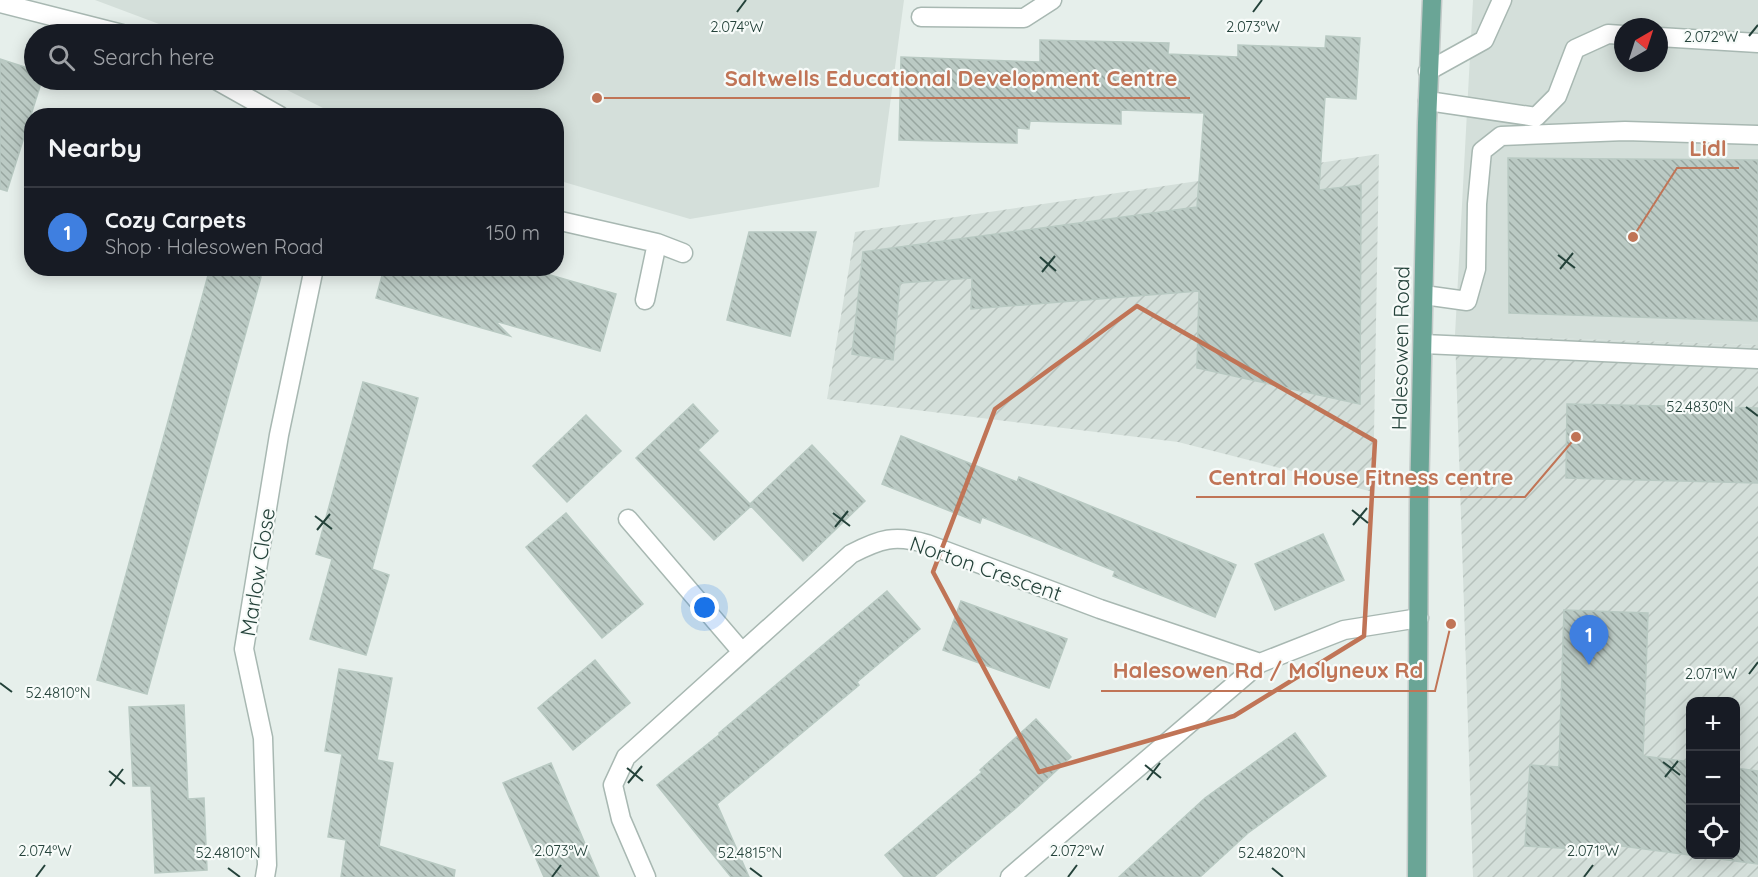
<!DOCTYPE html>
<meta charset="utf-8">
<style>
body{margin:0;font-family:Quicksand,sans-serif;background:#20242c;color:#f1f3f6}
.controls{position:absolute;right:18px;bottom:18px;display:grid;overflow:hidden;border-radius:12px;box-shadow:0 3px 15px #0003}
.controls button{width:54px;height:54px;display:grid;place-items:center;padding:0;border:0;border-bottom:2px solid #363941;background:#171b24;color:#f1f3f6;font:30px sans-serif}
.compass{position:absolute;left:1614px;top:18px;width:54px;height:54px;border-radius:50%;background:#171b24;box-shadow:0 3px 15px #0003;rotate:39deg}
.you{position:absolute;left:705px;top:608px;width:21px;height:21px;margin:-15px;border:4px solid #fff;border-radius:50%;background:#1a73e8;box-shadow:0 0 0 9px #1a73e833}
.badge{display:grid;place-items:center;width:39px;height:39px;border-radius:50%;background:#f4845f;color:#fff;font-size:20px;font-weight:700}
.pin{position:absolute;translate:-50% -50px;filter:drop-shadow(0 2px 3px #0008)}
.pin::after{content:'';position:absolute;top:32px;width:21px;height:18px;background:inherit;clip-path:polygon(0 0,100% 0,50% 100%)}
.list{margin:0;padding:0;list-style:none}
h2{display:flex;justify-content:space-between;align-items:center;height:78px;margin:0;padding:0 24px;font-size:26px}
h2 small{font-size:20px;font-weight:400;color:#9ea1a6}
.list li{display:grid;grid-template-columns:39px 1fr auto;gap:18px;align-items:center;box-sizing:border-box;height:90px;padding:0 24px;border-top:2px solid #363941}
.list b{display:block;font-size:22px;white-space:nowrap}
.list p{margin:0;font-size:20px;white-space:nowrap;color:#9ea1a6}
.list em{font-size:20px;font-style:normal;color:#9ea1a6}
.icon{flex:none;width:33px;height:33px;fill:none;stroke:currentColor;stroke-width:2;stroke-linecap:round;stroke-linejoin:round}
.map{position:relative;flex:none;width:1758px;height:877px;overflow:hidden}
.search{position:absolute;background:#171b24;box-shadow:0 3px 15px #0003;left:24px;top:24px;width:540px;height:66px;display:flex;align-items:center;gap:15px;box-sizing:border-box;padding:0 21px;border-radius:33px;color:#9ea1a6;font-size:22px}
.panel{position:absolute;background:#171b24;box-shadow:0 3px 15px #0003;left:24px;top:108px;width:540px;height:168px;border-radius:24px}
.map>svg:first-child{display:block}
.built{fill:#d4dfda;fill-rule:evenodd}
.industrial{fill:url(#industrial-furrows);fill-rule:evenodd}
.building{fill:url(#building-back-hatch);stroke:#b8c9c2;stroke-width:1.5}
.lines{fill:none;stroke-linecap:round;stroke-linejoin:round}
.minor-casing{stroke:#a8b8b2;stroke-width:21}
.major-casing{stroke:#c2cac8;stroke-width:21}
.minor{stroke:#fff;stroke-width:18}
.major{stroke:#6aa596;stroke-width:18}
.marked{fill:none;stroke:#c07456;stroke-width:4.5;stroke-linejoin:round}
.ticks{fill:none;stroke:#24423a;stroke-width:2}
.labels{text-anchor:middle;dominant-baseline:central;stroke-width:4.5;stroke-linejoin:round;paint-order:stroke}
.street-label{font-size:21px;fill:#24423a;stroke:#f7fbf9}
.ticks-label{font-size:15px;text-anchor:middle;fill:#24423a;stroke:#f7fbf9;stroke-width:4.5;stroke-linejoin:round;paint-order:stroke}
.leader{fill:none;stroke:#c07456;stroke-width:2}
.callout-dot{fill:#c07456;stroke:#f7fbf9;stroke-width:2}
.callout-label{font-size:22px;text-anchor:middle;font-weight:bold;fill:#c07456;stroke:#f7fbf9;stroke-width:4.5;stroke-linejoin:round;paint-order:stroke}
</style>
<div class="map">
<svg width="1758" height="877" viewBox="0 0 1758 877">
<defs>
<pattern id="industrial-furrows" width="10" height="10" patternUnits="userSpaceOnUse" patternTransform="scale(1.5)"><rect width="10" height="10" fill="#d4dfda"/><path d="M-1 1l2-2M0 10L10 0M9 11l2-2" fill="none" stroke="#b6c1bc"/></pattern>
<pattern id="building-back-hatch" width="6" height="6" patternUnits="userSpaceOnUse" patternTransform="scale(1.5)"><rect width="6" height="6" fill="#bbcac4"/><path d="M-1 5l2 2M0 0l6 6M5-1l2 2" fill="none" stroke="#98a6a0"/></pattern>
</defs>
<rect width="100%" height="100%" fill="#e6efeb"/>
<path class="built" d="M 95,0 L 904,0 L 879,187 L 690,219 L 557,180 L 556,116 L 337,115 L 267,80 L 554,80 L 554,34 L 180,34 L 159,24 Z
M 1473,0 L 1758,0 L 1758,345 L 1455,335 ZM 1623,27 L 1659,27 L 1659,63 L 1623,63 Z"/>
<path class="industrial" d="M 1379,154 L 1373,492 L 1178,442 L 827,399 L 855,232 Z
M 1455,335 L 1758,345 L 1758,877 L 1473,877 ZM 1690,702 L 1736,702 L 1736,854 L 1690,854 Z"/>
<path class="building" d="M 1326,36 L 1360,38 L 1356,99 L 1325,97 L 1319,190 L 1361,185 L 1360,404 L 1197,368 L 1199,291 L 971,309 L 972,278 L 900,283 L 893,360 L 852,354 L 863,252 L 1197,207 L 1204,113 L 1121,110 L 1121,124 L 1030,121 L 1029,129 L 1017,128 L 1017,143 L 899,140 L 901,57 L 1040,62 L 1040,40 L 1169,43 L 1168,54 L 1238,57 L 1238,45 L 1325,48 Z
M 0,59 L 34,70 L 34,80 L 42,80 L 7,191 L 0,189 Z
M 1508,158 L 1758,160 L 1758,321 L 1509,313 Z
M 749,232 L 816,232 L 790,336 L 727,320 Z
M 210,268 L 233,268 L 261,277 L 147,694 L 97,680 Z
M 384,268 L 526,268 L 616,294 L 600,351 L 495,321 L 510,336 L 376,298 Z
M 363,382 L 418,398 L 372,569 L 389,575 L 366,655 L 310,639 L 332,559 L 316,554 Z
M 693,404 L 718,431 L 698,450 L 750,504 L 812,445 L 865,501 L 803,561 L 751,506 L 714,540 L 636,458 Z
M 1567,404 L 1758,408 L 1758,483 L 1566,478 Z
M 586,415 L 621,451 L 567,502 L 533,466 Z
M 901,436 L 1017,482 L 1019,477 L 1236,565 L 1215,617 L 1113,576 L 1115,571 L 982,517 L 980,523 L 882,484 Z
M 566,513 L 643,604 L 602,638 L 526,547 Z
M 1323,534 L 1344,580 L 1275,610 L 1255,564 Z
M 887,591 L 920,629 L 857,682 L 859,685 L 717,804 L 749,877 L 731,877 L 657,785 L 720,734 L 719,733 Z
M 961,601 L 1067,639 L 1049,688 L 943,650 Z
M 1564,610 L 1648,613 L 1643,756 L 1690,762 L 1690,855 L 1736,855 L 1736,768 L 1758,771 L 1758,864 L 1614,845 L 1614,851 L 1525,846 L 1530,765 L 1559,767 Z
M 595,660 L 630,703 L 573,750 L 538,708 Z
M 339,669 L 392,678 L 377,760 L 393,763 L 379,846 L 455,870 L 454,877 L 341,877 L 346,840 L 328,837 L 342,754 L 325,751 Z
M 184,705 L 188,799 L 204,798 L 207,870 L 155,873 L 151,786 L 133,786 L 129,707 Z
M 1036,719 L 1071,757 L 1016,808 L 934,877 L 904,877 L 885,855 L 982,772 L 980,770 Z
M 1295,733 L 1326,776 L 1248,833 L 1200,877 L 1119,877 L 1205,798 Z
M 551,763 L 599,877 L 544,877 L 503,783 Z"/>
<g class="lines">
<g class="minor-casing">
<path id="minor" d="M 0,3 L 122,34
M 921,17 L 1024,18 L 1052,0
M 1659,37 L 1758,43
M 1428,71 L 1484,40 L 1502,0
M 216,80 L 280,116
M 1428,101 L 1536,117 L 1557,96 L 1575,49 L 1608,34 L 1623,35
M 556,220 L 657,243 L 683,253
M 1424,295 L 1467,301 L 1476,269 L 1477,204 L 1482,151 L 1501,136 L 1625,131 L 1758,135
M 645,300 L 657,243
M 1423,344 L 1758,359
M 628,519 L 742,652
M 265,877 L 267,865 L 263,738 L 244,649 L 279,435 L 314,268
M 646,877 L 621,819 L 613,785 L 626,757 L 851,554 C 880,539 895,534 927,544 L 1100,609 L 1260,663
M 1010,877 L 1260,663 L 1344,630 L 1419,618"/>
</g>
<g class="major-casing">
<path id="major" d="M 1417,877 L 1419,503 L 1427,123 L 1432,0"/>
</g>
<use href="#minor" class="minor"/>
<use href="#major" class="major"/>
</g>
<path class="marked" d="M 1137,306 L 1375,441 L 1364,636 L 1234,716 L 1039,772 L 933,572 L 995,409 Z"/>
<path class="ticks" d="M 737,12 L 746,0M 1253,12 L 1262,0M 1749,36 L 1758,25M 1558,255 L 1575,268M 1040,257 L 1056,271M 1560,269 L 1573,253M 1042,272 L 1055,256M 1746,407 L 1758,416M 1352,510 L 1368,523M 833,513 L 850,526M 315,516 L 332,529M 1353,525 L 1367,508M 835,527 L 848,511M 317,530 L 330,514M 1749,674 L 1758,662M 0,683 L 12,692M 1663,762 L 1680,775M 1145,765 L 1161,778M 627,768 L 643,781M 109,771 L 125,784M 1665,777 L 1678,761M 1147,780 L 1160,763M 628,783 L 642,766M 110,786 L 123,769M 228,868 L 240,877M 750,868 L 762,877M 1272,868 L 1283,877M 36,877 L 45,865M 552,877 L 561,865M 1068,877 L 1077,865M 1584,877 L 1593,865"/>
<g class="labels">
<g class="street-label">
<text transform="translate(1400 348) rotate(-89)">Halesowen Road</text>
<text transform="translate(986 568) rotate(19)">Norton Crescent</text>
<text transform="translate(257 572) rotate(-81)">Marlow Close</text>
</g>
</g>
<g class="ticks-label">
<text x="737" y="32">2.074°W</text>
<text x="1253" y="32">2.073°W</text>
<text x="1711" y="42">2.072°W</text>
<text x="1700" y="412">52.4830°N</text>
<text x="1711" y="679">2.071°W</text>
<text x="58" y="698">52.4810°N</text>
<text x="45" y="856">2.074°W</text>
<text x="561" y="856">2.073°W</text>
<text x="1077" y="856">2.072°W</text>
<text x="1593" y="856">2.071°W</text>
<text x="228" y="858">52.4810°N</text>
<text x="750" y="858">52.4815°N</text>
<text x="1272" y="858">52.4820°N</text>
</g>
<path class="leader" d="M597 98L713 98H1190M1633 237L1677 168H1739M1576 437L1525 497H1196M1451 624L1435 691H1101"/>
<g class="callout-dot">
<circle cx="597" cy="98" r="6"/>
<circle cx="1633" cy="237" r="6"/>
<circle cx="1576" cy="437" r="6"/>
<circle cx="1451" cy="624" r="6"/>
</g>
<g class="callout-label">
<text x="951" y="86">Saltwells Educational Development Centre</text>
<text x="1708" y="156">Lidl</text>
<text x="1361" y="485">Central House Fitness centre</text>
<text x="1268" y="678">Halesowen Rd / Molyneux Rd</text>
</g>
</svg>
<div class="controls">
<button>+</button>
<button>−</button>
<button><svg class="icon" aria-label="locate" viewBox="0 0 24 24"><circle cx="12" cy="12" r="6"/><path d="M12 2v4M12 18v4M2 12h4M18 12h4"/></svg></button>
</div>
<svg class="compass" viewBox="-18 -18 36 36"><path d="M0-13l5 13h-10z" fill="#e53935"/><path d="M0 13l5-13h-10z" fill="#9ea1a6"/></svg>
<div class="you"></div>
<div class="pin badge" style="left:1589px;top:665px;background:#3f7fe0">1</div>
<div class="search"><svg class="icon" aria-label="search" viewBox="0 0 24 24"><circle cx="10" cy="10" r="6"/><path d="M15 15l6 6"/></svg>Search here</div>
<section class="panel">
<h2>Nearby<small></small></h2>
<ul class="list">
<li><span class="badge" style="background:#3f7fe0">1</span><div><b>Cozy Carpets</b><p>Shop · Halesowen Road</p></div><em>150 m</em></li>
</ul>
</section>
</div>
